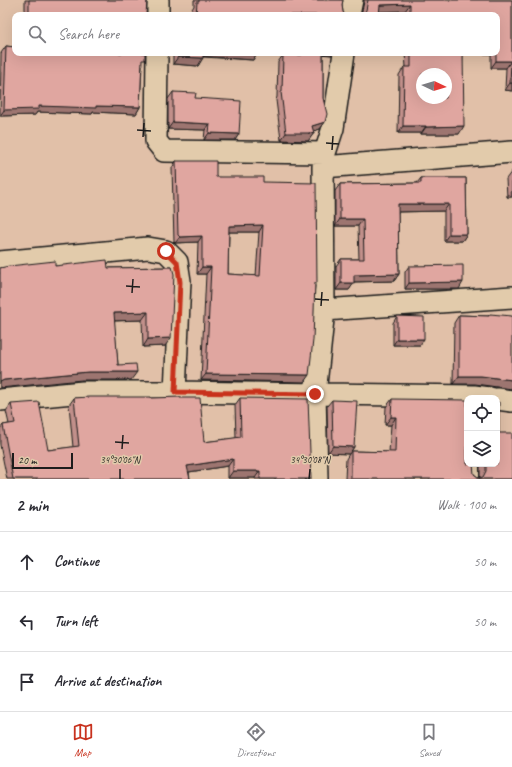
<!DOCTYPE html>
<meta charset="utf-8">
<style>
body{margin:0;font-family:Caveat,sans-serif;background:#f2f2f3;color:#2b2b33}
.controls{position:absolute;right:12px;bottom:12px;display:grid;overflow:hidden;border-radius:8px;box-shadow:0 4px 16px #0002}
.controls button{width:36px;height:36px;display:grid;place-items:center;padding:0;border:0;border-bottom:1px solid #e1e1e2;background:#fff;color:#2b2b33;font:20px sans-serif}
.compass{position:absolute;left:416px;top:68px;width:36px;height:36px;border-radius:50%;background:#fff;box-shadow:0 4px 16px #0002;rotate:94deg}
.scale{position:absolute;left:12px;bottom:10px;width:61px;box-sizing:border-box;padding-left:4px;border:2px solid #1c1c1c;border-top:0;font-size:11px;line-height:14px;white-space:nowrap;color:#1c1c1c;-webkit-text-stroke:3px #e2cbab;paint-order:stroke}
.stop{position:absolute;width:12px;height:12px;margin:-9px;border:3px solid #c8321e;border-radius:50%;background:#fff}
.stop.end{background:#c8321e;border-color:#fff;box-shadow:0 1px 4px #0008}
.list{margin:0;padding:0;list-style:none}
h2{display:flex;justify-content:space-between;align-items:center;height:52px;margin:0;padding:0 16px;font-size:17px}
h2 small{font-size:13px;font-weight:400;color:#7c7c81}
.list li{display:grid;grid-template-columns:26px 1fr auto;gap:12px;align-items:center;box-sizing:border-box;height:60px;padding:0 16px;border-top:1px solid #e1e1e2}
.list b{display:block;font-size:15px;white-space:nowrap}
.list em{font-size:13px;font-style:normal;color:#7c7c81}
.icon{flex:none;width:22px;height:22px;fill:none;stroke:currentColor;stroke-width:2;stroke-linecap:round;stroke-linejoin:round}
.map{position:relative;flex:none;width:512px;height:479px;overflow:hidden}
.search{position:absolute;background:#fff;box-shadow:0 4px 16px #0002;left:12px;right:12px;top:12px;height:44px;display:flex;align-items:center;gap:10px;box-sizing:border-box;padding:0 14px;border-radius:8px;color:#7c7c81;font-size:15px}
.sheet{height:232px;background:#fff}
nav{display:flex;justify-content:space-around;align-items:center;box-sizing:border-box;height:56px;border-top:1px solid #e1e1e2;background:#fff;font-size:11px;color:#7c7c81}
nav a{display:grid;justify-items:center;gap:2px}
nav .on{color:#c8321e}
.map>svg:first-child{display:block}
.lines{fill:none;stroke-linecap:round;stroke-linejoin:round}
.service-casing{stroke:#1c1c1c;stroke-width:13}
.minor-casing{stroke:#1c1c1c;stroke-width:24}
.service{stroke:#e2cbab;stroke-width:10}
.minor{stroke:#e2cbab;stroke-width:21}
.wall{fill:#c18f8a;stroke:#1c1c1c;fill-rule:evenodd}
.shaded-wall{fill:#9d7470;stroke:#1c1c1c}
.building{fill:#e0a6a0;stroke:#1c1c1c;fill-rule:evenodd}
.route{stroke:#c8321e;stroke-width:5}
.ticks{fill:none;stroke:#1c1c1c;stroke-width:1.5}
.ticks-label{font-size:10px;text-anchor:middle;fill:#1c1c1c;stroke:#e2cbab;stroke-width:3;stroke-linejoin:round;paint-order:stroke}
</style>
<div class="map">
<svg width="512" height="479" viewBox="0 0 512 479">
<rect width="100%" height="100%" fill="#e1c0a8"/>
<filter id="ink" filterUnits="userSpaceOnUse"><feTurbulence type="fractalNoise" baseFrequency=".025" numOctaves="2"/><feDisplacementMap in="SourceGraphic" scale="8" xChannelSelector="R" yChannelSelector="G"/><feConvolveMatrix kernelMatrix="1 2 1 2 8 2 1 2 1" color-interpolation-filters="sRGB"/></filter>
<g filter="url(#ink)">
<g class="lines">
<g class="service-casing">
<path id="service" d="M 474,479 L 474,464"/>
</g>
<g class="minor-casing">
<path id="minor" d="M 158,15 L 158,0
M 349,15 L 352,0
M 157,53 L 156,141 L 164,151 L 325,153
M 323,167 L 512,152
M 0,262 L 148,248 L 166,251 L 177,262 L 180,281 L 175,392
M 324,310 L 512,297
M 497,399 L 512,401
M 0,400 L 83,392 L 175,392 L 474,396 L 490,398
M 317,479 L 315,394 L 324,310 L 323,167 L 325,153 L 333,128 L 344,53"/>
</g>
<use href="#service" class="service"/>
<use href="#minor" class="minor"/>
</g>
<path class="wall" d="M 25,0 L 147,0 L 146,15 L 25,15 Z
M 194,0 L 343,0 L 342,5 L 343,12 L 345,15 L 191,15 L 192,9 L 194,6 Z
M 364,0 L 512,0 L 512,91 L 505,90 L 506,68 L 491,68 L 491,54 L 463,53 L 459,134 L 421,134 L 421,133 L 398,133 L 399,75 L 404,67 L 406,67 L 405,53 L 497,53 L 497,15 L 405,15 L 405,11 L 379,12 L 379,15 L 361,15 L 364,2 Z
M 6,46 L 142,65 L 140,107 L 136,114 L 93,112 L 92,114 L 37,112 L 35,115 L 0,116 L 1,53 Z
M 173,53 L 257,53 L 253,60 L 203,57 L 198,66 L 173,64 Z
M 298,53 L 333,53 L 332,55 L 323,54 L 323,98 L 325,122 L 320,129 L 313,131 L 314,133 L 308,141 L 281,140 L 276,100 L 277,97 L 278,62 L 283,55 L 298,55 Z
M 173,92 L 195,98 L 239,134 L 235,140 L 204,140 L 205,130 L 168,129 L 168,99 Z
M 176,161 L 216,177 L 263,182 L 315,286 L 304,382 L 201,380 L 206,274 L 197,274 L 198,242 L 175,243 L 174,242 L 172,168 ZM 229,232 L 259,232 L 256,276 L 228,274 Z
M 512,171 L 512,197 L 507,197 L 506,179 Z
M 421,178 L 466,178 L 467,234 L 462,241 L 444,241 L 444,211 L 398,212 L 399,274 L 394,281 L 354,282 L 349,290 L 336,290 L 336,266 L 341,259 L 359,259 L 358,226 L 335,226 L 335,191 L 340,184 L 417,183 Z
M 55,266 L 108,268 L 172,267 L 165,346 L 143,347 L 142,320 L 114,321 L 118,365 L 131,380 L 82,380 L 0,388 L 0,268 Z
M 409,266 L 459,289 L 405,289 L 405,272 Z
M 490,314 L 509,389 L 475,384 L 453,384 L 454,323 L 459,315 L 488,316 Z
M 397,316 L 420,345 L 393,345 L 393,323 Z
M 74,398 L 180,398 L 204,442 L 236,438 L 235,405 L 240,398 L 311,479 L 255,479 L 255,478 L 228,478 L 228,466 L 189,472 L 190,479 L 7,479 L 0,445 L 0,429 L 3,425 L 9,424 L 6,411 L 11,404 L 48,450 L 73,447 L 69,405 Z
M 392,399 L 474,474 L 479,478 L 480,477 L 480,464 L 497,464 L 499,433 L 512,479 L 345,479 L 346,459 L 349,454 L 328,453 L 327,406 L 332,400 L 354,447 L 351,451 L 389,452 L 391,425 L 385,425 L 386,407 Z"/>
<path class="shaded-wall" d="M 410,4 L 405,11 L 374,12 L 380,5 Z
M 201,53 L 257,53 L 253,60 L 198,56 Z
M 319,53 L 333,53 L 332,55 L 318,54 Z
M 458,53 L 492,53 L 491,54 Z
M 178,57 L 203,58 L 198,66 L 173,64 Z
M 496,61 L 511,61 L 506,68 L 491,68 Z
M 510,83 L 512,83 L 512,91 L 505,90 Z
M 39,106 L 96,106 L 140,107 L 136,114 L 93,112 L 92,114 L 37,112 L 35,115 L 0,116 L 4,110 Z
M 173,122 L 210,124 L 205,130 L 168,129 Z
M 325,122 L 320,129 L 308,133 L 314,133 L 308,141 L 281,140 L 286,133 L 312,126 Z
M 403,126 L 426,126 L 421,133 L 398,133 Z
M 464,126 L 459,134 L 421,134 L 426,127 Z
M 209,133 L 239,134 L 235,140 L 204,140 Z
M 512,190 L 512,197 L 507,197 Z
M 398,204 L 449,204 L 444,211 L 393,212 Z
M 340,219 L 363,219 L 358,226 L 335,226 Z
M 263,225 L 259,232 L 224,232 L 229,226 Z
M 449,234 L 467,234 L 462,241 L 444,241 Z
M 202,236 L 198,242 L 175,243 L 180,237 Z
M 202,267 L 211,267 L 206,274 L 197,274 Z
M 399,274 L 394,281 L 349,282 L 354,275 Z
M 463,282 L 459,289 L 405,289 L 409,283 Z
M 341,283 L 354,283 L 349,290 L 336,290 Z
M 148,312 L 142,320 L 108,321 L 114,313 Z
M 171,338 L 165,346 L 143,347 L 148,339 Z
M 397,339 L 424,339 L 420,345 L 393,345 Z
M 88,372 L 137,372 L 131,380 L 82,380 L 0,388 L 0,382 L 4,380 Z
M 206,374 L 309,375 L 304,382 L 201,380 Z
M 459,376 L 481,376 L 512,380 L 512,389 L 475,384 L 453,384 Z
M 391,417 L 396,417 L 391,425 L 385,425 Z
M 333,446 L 354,447 L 349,454 L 328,453 Z
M 233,459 L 228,466 L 182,473 L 187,466 Z
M 233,471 L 260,471 L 255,478 L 228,478 Z"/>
<path class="building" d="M 29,0 L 147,0 L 146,15 L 29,15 Z
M 199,0 L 343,0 L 342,5 L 343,12 L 345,15 L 284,15 L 272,14 L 272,15 L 196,15 L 197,2 L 199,2 Z
M 368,0 L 512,0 L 512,83 L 510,83 L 511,61 L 496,61 L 496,53 L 497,53 L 497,15 L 410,15 L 410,4 L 380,5 L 379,15 L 363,15 L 366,10 Z
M 6,46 L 15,47 L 15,53 L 145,53 L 145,60 L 142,60 L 140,107 L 96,106 L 96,108 L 39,106 L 39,109 L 4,110 Z
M 178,53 L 203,53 L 203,58 L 178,57 Z
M 303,53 L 323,53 L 323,98 L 327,114 L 325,122 L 312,126 L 314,133 L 286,133 L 281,92 L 282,92 L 283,55 L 302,55 Z
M 411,53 L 463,53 L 464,126 L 426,127 L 426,126 L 403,126 L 404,67 L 411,67 ZM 422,74 L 446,74 L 446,98 L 422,98 Z
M 173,92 L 196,93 L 195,98 L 241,101 L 239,134 L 209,133 L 210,124 L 173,122 Z
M 176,161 L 216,161 L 216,177 L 263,177 L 263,182 L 316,183 L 317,283 L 315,283 L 313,340 L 309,375 L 206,374 L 211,267 L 202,267 L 202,236 L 180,237 L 178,235 ZM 263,225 L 260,276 L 228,274 L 229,226 Z
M 421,178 L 466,178 L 467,234 L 449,234 L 449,204 L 398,204 L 399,274 L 354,275 L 354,283 L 341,283 L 341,259 L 364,259 L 363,219 L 340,219 L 340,184 L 421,183 Z
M 107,260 L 108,268 L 172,267 L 174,274 L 171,338 L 148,339 L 148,312 L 114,313 L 118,365 L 136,364 L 137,372 L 88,372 L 4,380 L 0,382 L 0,268 L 9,266 L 55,261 L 55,266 Z
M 463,265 L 463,282 L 409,283 L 409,266 Z
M 490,314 L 512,316 L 512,380 L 481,376 L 459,376 L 459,315 L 489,316 Z
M 397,316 L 424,317 L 424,339 L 397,339 Z
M 89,397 L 151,397 L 151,398 L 180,397 L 180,398 L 200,398 L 204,442 L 241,437 L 240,398 L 308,399 L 311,479 L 260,479 L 260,471 L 233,471 L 233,459 L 187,466 L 190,479 L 13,479 L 3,425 L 15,423 L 11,404 L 39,402 L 48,450 L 79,446 L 74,398 Z
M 392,399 L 467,400 L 467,464 L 473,464 L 474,474 L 479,478 L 483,477 L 486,471 L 486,464 L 497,464 L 497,402 L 499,402 L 499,433 L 512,433 L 512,479 L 351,479 L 351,451 L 395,452 L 396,417 L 391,417 Z
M 332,400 L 357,401 L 354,447 L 333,446 Z"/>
</g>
<g class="lines" filter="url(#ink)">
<path class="route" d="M 166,251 L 177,262 L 180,282 L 175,392 L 315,394"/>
</g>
<path class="ticks" d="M 137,130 L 151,131M 143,137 L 144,123M 326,143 L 339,144M 332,150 L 333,136M 126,286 L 140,287M 132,293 L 133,279M 315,299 L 329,300M 321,306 L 322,292M 115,442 L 129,443M 122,449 L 123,435M 120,479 L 120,469M 309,479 L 310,469"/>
<g class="ticks-label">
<text x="120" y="463">34°30'06"N</text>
<text x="310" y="463">34°30'08"N</text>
</g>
</svg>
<div class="controls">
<button><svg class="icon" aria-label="locate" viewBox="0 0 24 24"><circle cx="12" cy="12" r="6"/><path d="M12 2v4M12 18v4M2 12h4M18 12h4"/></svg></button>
<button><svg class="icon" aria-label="layers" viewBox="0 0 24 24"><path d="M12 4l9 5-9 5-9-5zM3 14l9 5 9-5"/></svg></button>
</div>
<svg class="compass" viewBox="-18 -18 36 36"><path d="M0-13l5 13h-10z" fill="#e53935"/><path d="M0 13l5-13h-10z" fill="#7c7c81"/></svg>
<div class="scale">20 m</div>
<div class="stop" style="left:166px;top:251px"></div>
<div class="stop end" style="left:315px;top:394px"></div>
<div class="search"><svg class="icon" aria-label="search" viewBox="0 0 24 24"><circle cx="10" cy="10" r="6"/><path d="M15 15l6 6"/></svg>Search here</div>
</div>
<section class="sheet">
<h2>2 min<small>Walk · 100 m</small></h2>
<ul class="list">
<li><svg class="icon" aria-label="ahead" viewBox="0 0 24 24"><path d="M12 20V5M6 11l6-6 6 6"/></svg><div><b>Continue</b></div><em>50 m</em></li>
<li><svg class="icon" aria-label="left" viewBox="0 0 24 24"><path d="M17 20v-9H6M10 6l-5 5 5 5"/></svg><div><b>Turn left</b></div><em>50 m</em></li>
<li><svg class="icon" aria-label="arrive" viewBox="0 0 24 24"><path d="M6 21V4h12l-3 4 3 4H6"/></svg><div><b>Arrive at destination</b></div></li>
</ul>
</section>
<nav>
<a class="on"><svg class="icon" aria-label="map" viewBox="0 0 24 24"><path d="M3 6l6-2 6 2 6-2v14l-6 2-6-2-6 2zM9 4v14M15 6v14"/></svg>Map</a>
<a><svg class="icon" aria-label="directions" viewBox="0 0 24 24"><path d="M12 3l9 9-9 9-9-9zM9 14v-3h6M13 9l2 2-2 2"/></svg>Directions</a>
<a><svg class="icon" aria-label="saved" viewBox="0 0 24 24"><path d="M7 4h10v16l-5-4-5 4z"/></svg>Saved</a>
</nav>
